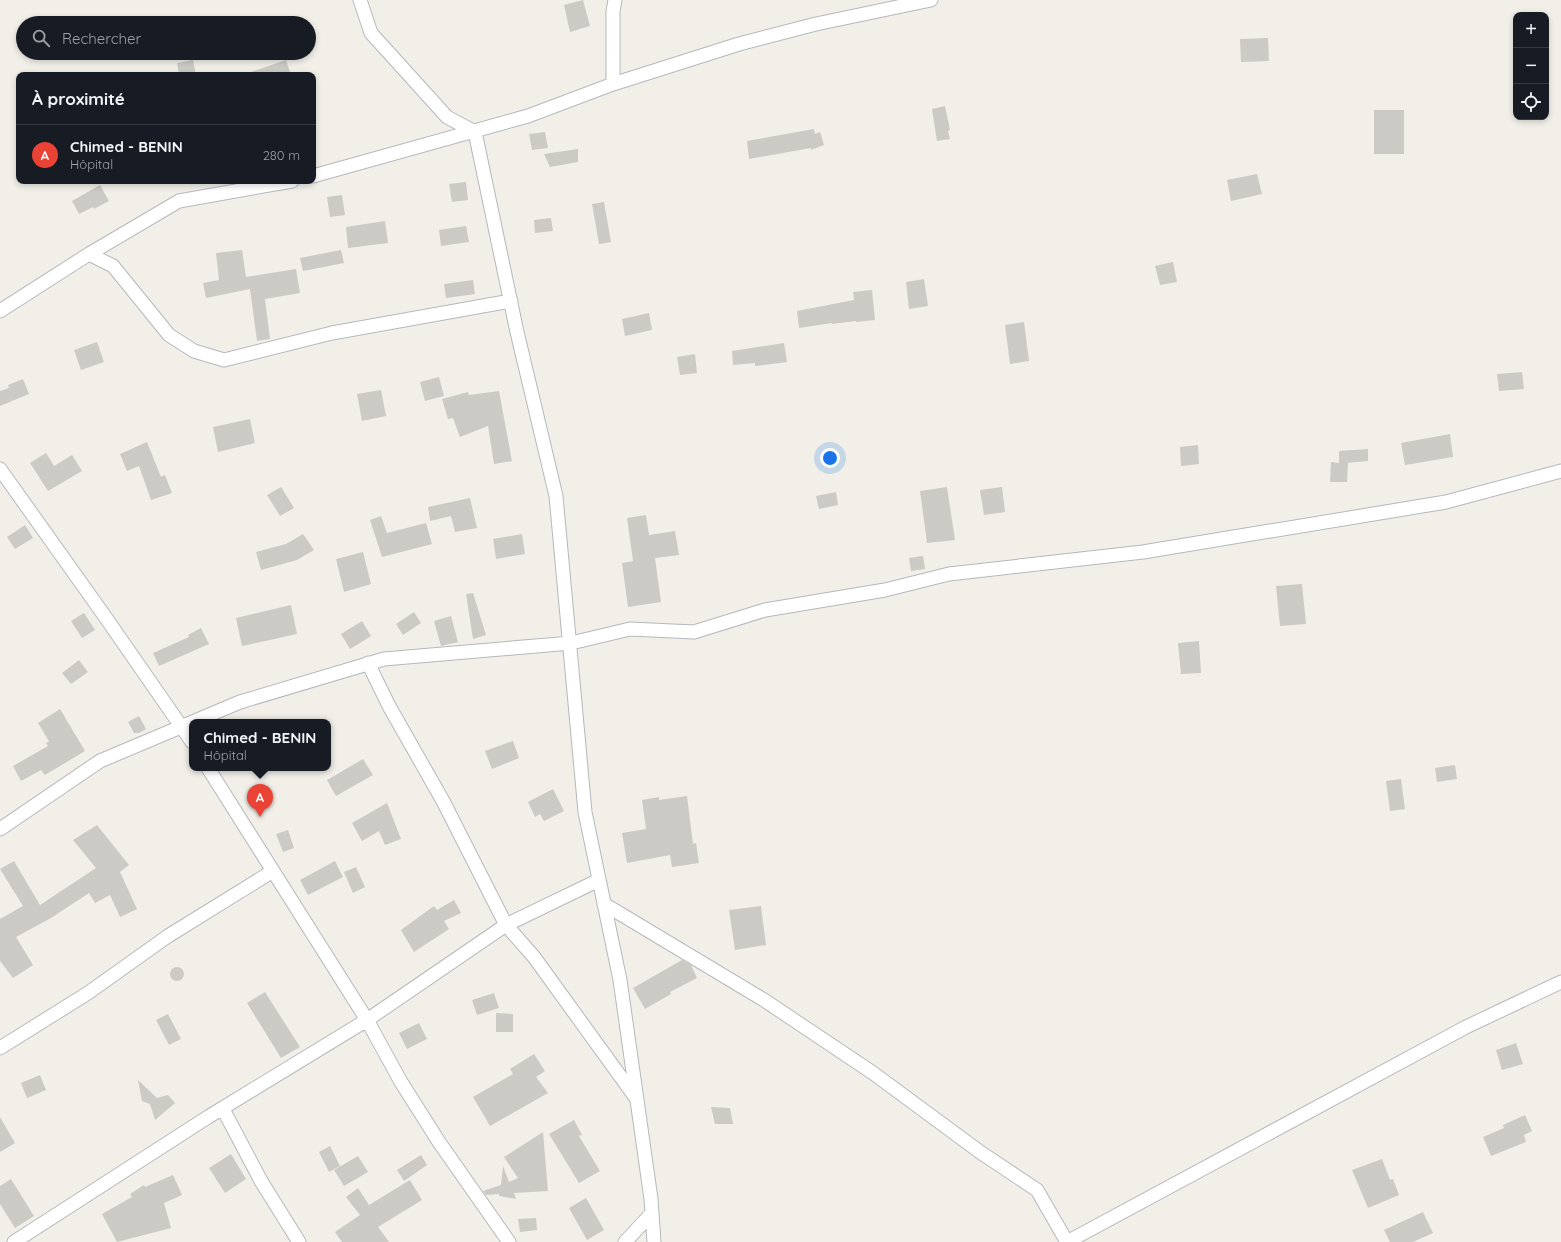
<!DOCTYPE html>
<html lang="fr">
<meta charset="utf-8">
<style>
body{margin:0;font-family:Quicksand,sans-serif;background:#20242c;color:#f1f3f6}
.controls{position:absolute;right:12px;top:12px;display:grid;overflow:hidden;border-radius:8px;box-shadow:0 2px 6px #0003}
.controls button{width:36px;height:36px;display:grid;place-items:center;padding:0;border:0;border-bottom:1px solid #363941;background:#171b24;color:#f1f3f6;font:20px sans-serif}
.you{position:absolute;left:830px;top:458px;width:14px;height:14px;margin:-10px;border:3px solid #fff;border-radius:50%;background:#1a73e8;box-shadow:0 0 0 6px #1a73e833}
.badge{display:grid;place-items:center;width:26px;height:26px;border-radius:50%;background:#ea4335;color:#fff;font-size:13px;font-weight:700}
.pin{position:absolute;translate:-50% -33px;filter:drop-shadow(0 1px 2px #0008)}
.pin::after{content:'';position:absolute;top:21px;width:14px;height:12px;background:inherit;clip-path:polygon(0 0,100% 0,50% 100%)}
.popup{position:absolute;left:189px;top:719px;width:142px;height:52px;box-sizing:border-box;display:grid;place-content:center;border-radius:8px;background:#171b24;filter:drop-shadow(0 1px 3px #0005);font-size:13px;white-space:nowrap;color:#9ea1a6}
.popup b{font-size:15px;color:#f1f3f6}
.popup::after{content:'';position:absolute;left:50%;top:100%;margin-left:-8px;border:8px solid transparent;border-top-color:#171b24}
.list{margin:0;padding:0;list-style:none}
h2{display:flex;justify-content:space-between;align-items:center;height:52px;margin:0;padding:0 16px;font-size:17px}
h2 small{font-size:13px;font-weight:400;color:#9ea1a6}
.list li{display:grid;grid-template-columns:26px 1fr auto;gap:12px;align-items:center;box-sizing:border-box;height:60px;padding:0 16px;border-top:1px solid #363941}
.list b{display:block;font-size:15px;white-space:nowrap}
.list p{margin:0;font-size:13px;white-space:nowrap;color:#9ea1a6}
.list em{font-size:13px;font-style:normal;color:#9ea1a6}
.icon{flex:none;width:22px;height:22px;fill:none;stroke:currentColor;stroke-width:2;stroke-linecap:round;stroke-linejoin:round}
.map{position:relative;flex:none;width:1561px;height:1242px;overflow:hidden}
.search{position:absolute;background:#171b24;box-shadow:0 2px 6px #0003;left:16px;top:16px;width:300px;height:44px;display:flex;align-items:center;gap:10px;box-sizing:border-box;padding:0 14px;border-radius:22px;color:#9ea1a6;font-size:15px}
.panel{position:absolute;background:#171b24;box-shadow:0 2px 6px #0003;left:16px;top:72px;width:300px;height:112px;border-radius:8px}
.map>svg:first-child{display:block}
.building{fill:#cccac5}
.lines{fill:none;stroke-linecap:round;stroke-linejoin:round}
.minor-casing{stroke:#b5b8bc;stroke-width:15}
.minor{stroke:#fff;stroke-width:13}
</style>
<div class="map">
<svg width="1561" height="1242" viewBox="0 0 1561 1242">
<rect width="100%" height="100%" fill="#f1efe8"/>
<path class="building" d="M 583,0 L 590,26 L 570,32 L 564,5 Z
M 1268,38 L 1269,61 L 1241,62 L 1240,39 Z
M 193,60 L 196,75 L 179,75 L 177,63 Z
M 286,60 L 291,75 L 249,75 L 248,73 Z
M 945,106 L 950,130 L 948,131 L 950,139 L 937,141 L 932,109 Z
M 1374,110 L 1404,110 L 1404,154 L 1374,154 Z
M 814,129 L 815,134 L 820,132 L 824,145 L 811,150 L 811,148 L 749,159 L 747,141 Z
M 545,132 L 548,148 L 532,150 L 529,134 Z
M 578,149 L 578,162 L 550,167 L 544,154 Z
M 1257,174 L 1262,194 L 1231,201 L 1227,180 Z
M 466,182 L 468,200 L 452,202 L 449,184 Z
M 100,185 L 109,201 L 94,209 L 93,207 L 79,214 L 72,201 Z
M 342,195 L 345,215 L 330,217 L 327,197 Z
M 604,202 L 611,242 L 599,244 L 592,204 Z
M 551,218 L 553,231 L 535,233 L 534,220 Z
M 385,221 L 388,243 L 348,248 L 346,227 Z
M 466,226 L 469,242 L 441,246 L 439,230 Z
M 242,250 L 246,277 L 296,269 L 300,293 L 265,299 L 270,339 L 257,341 L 250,289 L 206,298 L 203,283 L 219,280 L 216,253 Z
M 341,250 L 344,263 L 303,271 L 300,258 Z
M 1173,262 L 1177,282 L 1160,285 L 1155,266 Z
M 924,279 L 928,306 L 909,309 L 906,282 Z
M 473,280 L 475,294 L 446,298 L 444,284 Z
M 872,290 L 875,320 L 856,322 L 856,321 L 832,324 L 832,323 L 799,328 L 797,311 L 854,300 L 853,292 Z
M 649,313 L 652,330 L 625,336 L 622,319 Z
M 1024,322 L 1029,361 L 1010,364 L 1005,325 Z
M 97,342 L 104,362 L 81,370 L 74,350 Z
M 784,343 L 787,362 L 755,366 L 755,363 L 733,365 L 732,351 Z
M 695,354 L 697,373 L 680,375 L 677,357 Z
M 1522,372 L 1524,389 L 1499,391 L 1497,374 Z
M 439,377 L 444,396 L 425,401 L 420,382 Z
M 23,379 L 29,394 L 0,406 L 0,391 L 9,388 L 8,385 Z
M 381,390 L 386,416 L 362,421 L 357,394 Z
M 499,391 L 512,461 L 494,464 L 488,426 L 460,437 L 453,418 L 448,419 L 442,399 L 468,392 L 469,395 Z
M 250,419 L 255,443 L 218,452 L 213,427 Z
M 1450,434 L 1453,457 L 1405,465 L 1401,443 Z
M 147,442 L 161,477 L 165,475 L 172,493 L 151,500 L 139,466 L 127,471 L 120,454 Z
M 1198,445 L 1199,464 L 1181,466 L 1180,447 Z
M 1368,449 L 1368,461 L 1346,463 L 1348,463 L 1347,482 L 1330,482 L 1331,462 L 1339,463 L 1339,451 Z
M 46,453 L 54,466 L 72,455 L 82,471 L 48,491 L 30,463 Z
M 281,487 L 294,508 L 280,516 L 267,495 Z
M 947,487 L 955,540 L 927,543 L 920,491 Z
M 1002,487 L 1005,512 L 984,515 L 980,490 Z
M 836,492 L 838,505 L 819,509 L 816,496 Z
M 470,498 L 477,528 L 455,532 L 451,516 L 430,521 L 428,507 Z
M 646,515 L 649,535 L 675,531 L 679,555 L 655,558 L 661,602 L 628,607 L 622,563 L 633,561 L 627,518 Z
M 381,516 L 387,533 L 426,523 L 432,544 L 382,557 L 370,520 Z
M 25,525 L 33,538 L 15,549 L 7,537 Z
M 303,534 L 314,550 L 297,560 L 261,570 L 256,552 L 286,544 Z
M 522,534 L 525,554 L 496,559 L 493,539 Z
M 363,552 L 371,584 L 344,592 L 336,559 Z
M 923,556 L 925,569 L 911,571 L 909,558 Z
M 1302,584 L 1306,624 L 1280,626 L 1276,586 Z
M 473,593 L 486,635 L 473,639 L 466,594 Z
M 291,605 L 297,634 L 242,646 L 236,618 Z
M 414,612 L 421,623 L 403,635 L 396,624 Z
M 84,613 L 95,630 L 82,638 L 71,621 Z
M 451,616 L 458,642 L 441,646 L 434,621 Z
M 362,621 L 371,636 L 350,649 L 341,634 Z
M 201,628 L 209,644 L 159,666 L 153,653 L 189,637 L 188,635 Z
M 1199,641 L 1201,673 L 1181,674 L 1178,643 Z
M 79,660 L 88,672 L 71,684 L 62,673 Z
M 60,709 L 85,751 L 45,775 L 41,770 L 21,781 L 13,766 L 48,746 L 46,743 L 49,741 L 38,723 Z
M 139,716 L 146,729 L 139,733 L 134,733 L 128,722 Z
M 513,741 L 519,758 L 492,769 L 485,751 Z
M 363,759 L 373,775 L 336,796 L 327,780 Z
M 1455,765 L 1457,779 L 1437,782 L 1435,768 Z
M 1401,779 L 1405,809 L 1390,811 L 1386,781 Z
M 553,789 L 564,811 L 544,821 L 540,814 L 535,817 L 528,802 Z
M 687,796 L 693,844 L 696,843 L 699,863 L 672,867 L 670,855 L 627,863 L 622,833 L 646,829 L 642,800 L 659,797 L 659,800 Z
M 387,803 L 401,839 L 385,845 L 379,831 L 362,841 L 352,823 Z
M 97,825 L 129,865 L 120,872 L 137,909 L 120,917 L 110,895 L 95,903 L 89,893 L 51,918 L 16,937 L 33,965 L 13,978 L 0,961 L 0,919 L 23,906 L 0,869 L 14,861 L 40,905 L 96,868 L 73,840 Z
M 288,830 L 294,848 L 283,852 L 276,834 Z
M 335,861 L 343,877 L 308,895 L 300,880 Z
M 356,867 L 365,887 L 353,893 L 344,872 Z
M 454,900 L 461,913 L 444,921 L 449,929 L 414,952 L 401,930 L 434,906 L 437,910 Z
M 761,906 L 766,945 L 735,950 L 729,910 Z
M 682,960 L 691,965 L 697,978 L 670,992 L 671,994 L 645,1009 L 633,988 Z
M170 974a7 7 0 1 1 14 0a7 7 0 1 1-14 0Z
M 265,992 L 300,1047 L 281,1058 L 247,1003 Z
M 494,993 L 499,1008 L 477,1015 L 472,1000 Z
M 496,1013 L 513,1014 L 513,1032 L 496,1032 Z
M 168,1014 L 181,1039 L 169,1045 L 156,1020 Z
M 419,1023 L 427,1039 L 407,1049 L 399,1033 Z
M 1516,1043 L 1523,1064 L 1502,1070 L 1496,1050 Z
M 534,1054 L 545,1071 L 536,1077 L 548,1093 L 490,1126 L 473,1097 L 513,1074 L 510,1069 Z
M 40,1075 L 46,1090 L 27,1098 L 21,1083 Z
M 138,1080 L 157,1098 L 168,1095 L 175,1103 L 155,1120 L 150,1104 L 142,1101 Z
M 711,1107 L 730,1108 L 733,1124 L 715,1124 Z
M 1525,1115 L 1532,1131 L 1524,1135 L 1526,1142 L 1491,1156 L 1483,1137 L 1504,1128 L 1503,1125 Z
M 0,1117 L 15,1143 L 0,1152 Z
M 574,1120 L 582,1135 L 579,1136 L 600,1171 L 579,1183 L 549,1134 Z
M 543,1132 L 548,1191 L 514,1193 L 516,1199 L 499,1196 L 499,1194 L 486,1195 L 483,1191 L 501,1185 L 503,1166 L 509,1182 L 518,1178 L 504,1157 Z
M 330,1146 L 340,1166 L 329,1172 L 319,1152 Z
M 231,1154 L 246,1179 L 225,1193 L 209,1168 Z
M 421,1155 L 427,1165 L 404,1181 L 397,1170 Z
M 358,1156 L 368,1172 L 344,1186 L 334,1170 Z
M 1382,1159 L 1390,1180 L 1393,1179 L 1399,1195 L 1368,1208 L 1352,1170 Z
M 173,1175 L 182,1195 L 164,1203 L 171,1228 L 117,1242 L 102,1214 L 132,1197 L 130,1194 L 144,1185 L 145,1187 Z
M 11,1179 L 34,1216 L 15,1228 L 0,1204 L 0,1186 Z
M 410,1180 L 422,1200 L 378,1227 L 389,1242 L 342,1242 L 335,1232 L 360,1215 L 346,1197 L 358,1188 L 369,1205 Z
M 586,1198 L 604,1230 L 587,1240 L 569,1208 Z
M 1423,1212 L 1433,1233 L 1413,1242 L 1390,1242 L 1384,1230 Z
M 536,1218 L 537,1230 L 520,1232 L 518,1219 Z"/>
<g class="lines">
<g class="minor-casing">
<path id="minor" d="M 360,0 L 371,33 L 447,117 L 475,132 L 517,332 L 556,496 L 585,812 L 620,980 L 651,1199 L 654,1242
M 613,84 L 613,11 L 615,0
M 313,176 L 528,116 L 613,84 L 739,44 L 816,24 L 931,0
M 89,254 L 113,266 L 169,335 L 194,351 L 224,360 L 332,333 L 511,301
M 0,311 L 89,254 L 179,201 L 292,181
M 0,469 L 106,618 L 192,742
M 368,663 L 389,706 L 443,801 L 506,925 L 534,957 L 636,1098
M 208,768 L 367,1020 L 401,1082 L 439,1142 L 509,1242
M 0,829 L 100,761 L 240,702 L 384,659 L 571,643 L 630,629 L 694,632 L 765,610 L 885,590 L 949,574 L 1143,552 L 1446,502 L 1561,471
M 604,904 L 764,1000 L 873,1073 L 980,1152 L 1037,1190 L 1067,1242
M 0,1048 L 88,993 L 168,936 L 273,871
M 223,1109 L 261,1181 L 299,1242
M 14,1242 L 208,1117 L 367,1020 L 506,925 L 599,880
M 625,1242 L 652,1213
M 1067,1242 L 1466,1027 L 1561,982"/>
</g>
<use href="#minor" class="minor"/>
</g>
</svg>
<div class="controls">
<button>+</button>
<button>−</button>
<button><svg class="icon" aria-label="locate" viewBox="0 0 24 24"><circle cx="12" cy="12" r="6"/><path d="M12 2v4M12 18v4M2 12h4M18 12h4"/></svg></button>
</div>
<div class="you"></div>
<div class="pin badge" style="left:260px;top:817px">A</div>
<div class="popup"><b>Chimed - BENIN</b>Hôpital</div>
<div class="search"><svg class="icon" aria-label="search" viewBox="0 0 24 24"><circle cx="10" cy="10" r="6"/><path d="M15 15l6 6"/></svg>Rechercher</div>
<section class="panel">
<h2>À proximité<small></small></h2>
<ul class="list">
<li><span class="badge">A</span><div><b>Chimed - BENIN</b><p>Hôpital</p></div><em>280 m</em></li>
</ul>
</section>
</div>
